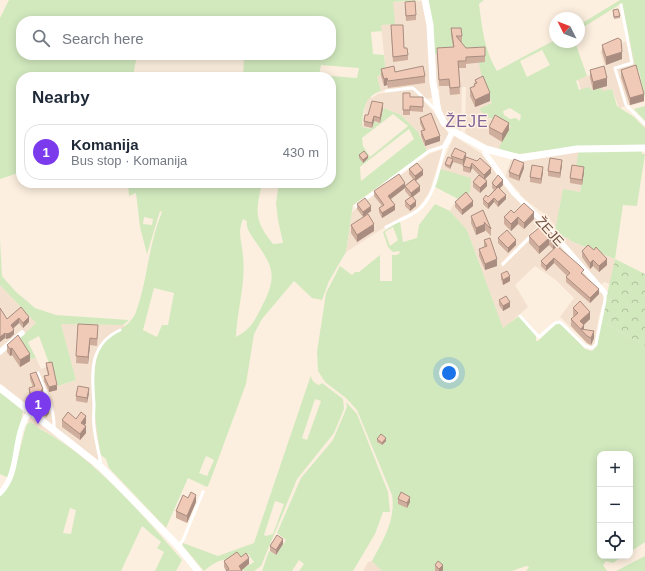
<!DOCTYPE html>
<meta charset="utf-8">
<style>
body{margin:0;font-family:Arial,sans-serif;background:#f6f6f7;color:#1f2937}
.controls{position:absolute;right:12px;bottom:12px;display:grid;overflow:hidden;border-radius:8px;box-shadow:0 2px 10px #0003}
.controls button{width:36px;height:36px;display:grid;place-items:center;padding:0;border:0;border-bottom:1px solid #e0e1e3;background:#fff;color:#1f2937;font:20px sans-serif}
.compass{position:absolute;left:549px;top:12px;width:36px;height:36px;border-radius:50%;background:#fff;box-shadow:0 2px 10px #0003;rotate:312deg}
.you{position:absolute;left:449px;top:373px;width:14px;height:14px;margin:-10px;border:3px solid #fff;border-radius:50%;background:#1a73e8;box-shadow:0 0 0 6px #1a73e833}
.badge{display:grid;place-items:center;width:26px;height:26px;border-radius:50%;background:#7c3aed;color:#fff;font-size:13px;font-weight:700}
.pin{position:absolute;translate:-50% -33px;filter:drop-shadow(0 1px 2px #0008)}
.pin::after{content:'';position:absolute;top:21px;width:14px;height:12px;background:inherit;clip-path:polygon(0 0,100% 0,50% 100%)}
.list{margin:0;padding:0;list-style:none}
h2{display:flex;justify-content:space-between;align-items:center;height:52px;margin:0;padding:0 16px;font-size:17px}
h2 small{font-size:13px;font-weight:400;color:#747a83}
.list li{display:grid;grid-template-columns:26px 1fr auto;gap:12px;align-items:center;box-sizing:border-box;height:56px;margin:0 8px 8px;padding:0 8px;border:1px solid #e0e1e3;border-radius:16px}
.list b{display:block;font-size:15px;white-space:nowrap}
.list p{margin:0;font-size:13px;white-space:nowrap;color:#747a83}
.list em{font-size:13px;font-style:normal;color:#747a83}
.icon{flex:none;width:22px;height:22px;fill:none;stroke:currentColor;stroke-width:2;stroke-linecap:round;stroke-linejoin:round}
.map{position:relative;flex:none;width:645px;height:571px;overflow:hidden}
.search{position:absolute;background:#fff;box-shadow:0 2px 10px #0003;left:16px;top:16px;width:320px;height:44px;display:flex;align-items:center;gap:10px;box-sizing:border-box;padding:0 14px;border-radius:16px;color:#747a83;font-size:15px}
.panel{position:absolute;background:#fff;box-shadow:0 2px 10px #0003;left:16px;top:72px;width:320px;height:116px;border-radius:16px}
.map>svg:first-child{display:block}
.residential{fill:#f4e0ce}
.green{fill:#d2e9be;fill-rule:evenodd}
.forest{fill:url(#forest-crowns)}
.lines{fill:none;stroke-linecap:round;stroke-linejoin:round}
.service{stroke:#fff;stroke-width:3}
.minor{stroke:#fff;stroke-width:5.5}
.tertiary{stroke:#fff;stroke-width:7}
.wall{fill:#cfae9d}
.shaded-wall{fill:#a98d80}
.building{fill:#f1cab7;stroke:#a98d80}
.labels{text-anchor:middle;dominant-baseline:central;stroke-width:3;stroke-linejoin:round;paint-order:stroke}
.street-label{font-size:14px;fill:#725447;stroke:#fff3e5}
.quarter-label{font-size:16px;letter-spacing:1px;fill:#816396;stroke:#fff3e5}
</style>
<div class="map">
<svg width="645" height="571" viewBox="0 0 645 571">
<defs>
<pattern id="forest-crowns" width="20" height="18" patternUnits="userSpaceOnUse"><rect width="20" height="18" fill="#d2e9be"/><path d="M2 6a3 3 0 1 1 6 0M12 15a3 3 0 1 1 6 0" fill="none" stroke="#afbf9c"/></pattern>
</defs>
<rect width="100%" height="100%" fill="#fcefdf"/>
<path class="residential" d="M 423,1 L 427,21 L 432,98 L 426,99 L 419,91 L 410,86 L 381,91 L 377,76 L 386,73 L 381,25 L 393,2 Z
M 630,40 L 644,102 L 619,108 L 612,89 L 595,94 L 581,90 L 578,80 L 605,68 L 600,51 Z
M 477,48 L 485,89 L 492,103 L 480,109 L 490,119 L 511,126 L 500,151 L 484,146 L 465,134 L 466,87 L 462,87 L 461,131 L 450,125 L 444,117 L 440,107 L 439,89 L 436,89 L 433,54 Z
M 405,89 L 412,89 L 416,92 L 436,115 L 448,133 L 448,136 L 443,145 L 427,151 L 418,132 L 401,115 L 383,108 L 379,123 L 372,129 L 362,127 L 366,101 L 369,96 L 372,98 L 378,94 Z
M 454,136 L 482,154 L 497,173 L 494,179 L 497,181 L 498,180 L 541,223 L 501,263 L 502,267 L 544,226 L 603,294 L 604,300 L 599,316 L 594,345 L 591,347 L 560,317 L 574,298 L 556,280 L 535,266 L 515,285 L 528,307 L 503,329 L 467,230 L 450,211 L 453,205 L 470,192 L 440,169 Z
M 443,149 L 429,193 L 418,208 L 412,212 L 401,217 L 346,252 L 352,212 L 429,154 Z
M 580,151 L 584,170 L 580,192 L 563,190 L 556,227 L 547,216 L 519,195 L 520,193 L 505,177 L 511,160 L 530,160 Z
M 566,237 L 571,241 L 615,259 L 610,284 L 604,282 L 601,285 L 561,241 Z
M 0,285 L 36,323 L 19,339 L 30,359 L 36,358 L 41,369 L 52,365 L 58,386 L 76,380 L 61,324 L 123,325 L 125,327 L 112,336 L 96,411 L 96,423 L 101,455 L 92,466 L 59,439 L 29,422 L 23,411 L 0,392 Z
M 372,561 L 379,567 L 382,571 L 363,571 L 368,562 Z"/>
<path class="green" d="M 9,0 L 422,0 L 393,2 L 395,24 L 381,25 L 382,31 L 371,32 L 373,54 L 384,55 L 386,74 L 377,76 L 381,91 C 364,96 363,111 362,127 L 372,129 L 374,122 L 379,123 L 384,108 L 401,115 L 418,132 L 427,151 L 353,205 L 346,252 L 329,281 L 322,300 L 312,298 L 294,281 L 262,319 L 254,334 L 246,384 L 209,484 L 207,487 L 188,478 L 166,528 L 109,468 L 106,459 L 101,455 C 96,428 85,362 106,340 C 116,330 130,327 136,312 C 148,279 148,245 162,212 L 160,211 L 147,254 L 140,227 L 136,193 L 129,196 L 128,183 L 266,183 L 262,184 C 255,212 255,222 273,244 L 283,243 L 278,220 L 276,203 L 279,183 L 331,183 L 331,77 L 288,77 L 282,74 L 276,74 L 275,77 L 243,77 L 244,58 L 208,56 L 206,60 L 136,60 L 133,77 L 21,77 L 21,172 L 0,179 L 0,18 ZM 21,21 L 331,21 L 331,55 L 21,55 ZM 321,65 L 359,68 L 357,78 L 319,75 ZM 393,114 L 408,126 L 370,157 L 363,146 L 362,138 ZM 409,129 L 414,139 L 361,181 L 360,167 ZM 144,217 L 153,219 L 152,225 L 143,224 ZM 243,219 L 247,221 C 246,228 249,232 253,238 C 271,264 279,273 263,304 C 255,320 252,328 236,337 C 237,310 246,283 243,256 C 242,242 237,233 243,219 ZM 154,288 L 174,293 L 168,325 L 162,325 L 157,337 L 143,330 ZM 206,456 L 214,460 L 207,476 L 199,473 Z
M 427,0 L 484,0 L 479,4 C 482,27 484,50 497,71 L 555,40 L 555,42 L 575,42 L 587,76 L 576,81 L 579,90 L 589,87 L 592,90 L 601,88 L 602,91 L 612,89 L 617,106 L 634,117 L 645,128 L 645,146 L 573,147 L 519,154 L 500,151 L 499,147 L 511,126 L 487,117 L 479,109 L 492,103 L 483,83 L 477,53 L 433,54 ZM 542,50 L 550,65 L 527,77 L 520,61 ZM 510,108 L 521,115 L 520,121 L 516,118 L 510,119 L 504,115 L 503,111 Z
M 620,0 L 645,0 L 645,98 L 639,71 L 635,66 L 622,3 L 579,30 L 579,25 Z
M 645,106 L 645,121 L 634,109 Z
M 580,151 L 642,151 L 642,154 L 645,154 L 637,206 L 623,205 L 615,259 L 571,241 L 566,237 L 561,241 L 561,237 L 555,231 L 563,189 L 580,192 L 584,170 L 576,168 L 578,154 Z
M 440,169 L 471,178 L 470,192 L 460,200 L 435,187 Z
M 435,204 L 450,211 L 467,230 L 503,328 L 519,316 L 536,336 L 536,341 L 538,341 L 556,324 L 561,324 L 585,349 L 592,351 L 597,346 L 601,321 L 645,346 L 645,542 L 630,552 L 630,454 L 600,454 L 600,556 L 623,556 L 613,563 L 606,561 L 603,565 L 607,571 L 526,571 L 529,567 L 526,566 L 512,571 L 382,571 L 372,561 C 383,540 396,520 392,495 L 357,410 L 346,398 L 325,382 L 318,371 L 317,352 L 326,293 L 340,266 L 352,275 L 355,272 L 359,272 L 380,255 L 380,281 L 392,281 L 392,255 L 397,255 L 400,253 L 399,251 L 393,252 L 388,247 L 383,232 L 400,221 L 403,242 L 417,238 L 419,225 ZM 393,227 L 398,240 L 390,246 L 385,232 Z
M 0,239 L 2,276 L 15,291 L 35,308 L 56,315 L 129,320 L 123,325 L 61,324 L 76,380 L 58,386 L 52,366 L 50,366 L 39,336 L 28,342 L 36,358 L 30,359 L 19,339 L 36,323 L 0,285 Z
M 311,375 C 311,380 314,383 319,385 L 322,383 L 343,399 L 344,409 L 334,433 L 297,479 L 261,566 L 254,571 L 244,571 L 243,569 L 254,562 L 248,554 L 240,560 C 224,557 216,561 204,571 L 183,546 L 183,543 L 218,556 L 254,543 ZM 315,399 L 321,401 L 307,440 L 302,438 ZM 275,501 L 284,504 L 273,534 L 266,536 L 264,535 Z
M 0,392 L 23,411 L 9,478 L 0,474 Z
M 346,402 L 357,414 L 388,492 L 390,512 L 383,512 L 375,534 L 353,571 L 299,571 L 304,564 L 299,560 L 292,571 L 262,571 L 269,551 L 276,555 L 286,540 L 277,533 L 301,478 L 333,440 L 347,407 Z
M 29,422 C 35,423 37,428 42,430 C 94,458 143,515 182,560 L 176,571 L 155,571 L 164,552 L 157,548 L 161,542 L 142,526 L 121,571 L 0,571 L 0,496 L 12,480 L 26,426 ZM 70,508 L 76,510 L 71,534 L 63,533 Z
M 645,556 L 645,571 L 616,571 Z"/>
<path class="forest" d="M 615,259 L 645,274 L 645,346 L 601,321 Z"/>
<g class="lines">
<path class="service" d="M 621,5 L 632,63 L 615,68 L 626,105 L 645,124
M 386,91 L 413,88 L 437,111
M 386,183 L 429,151 L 445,146
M 356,206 L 377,190
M 386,227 C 395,222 409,217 417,211 C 435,198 439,167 445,146
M 503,264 L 531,236
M 520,316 L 539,337 L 555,323 L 560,322 L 585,346 L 592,348 L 596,344 L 605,300 L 605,293
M 38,373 C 45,391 55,409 54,428
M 101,465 C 99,452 95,439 94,426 C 93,419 94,411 94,404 C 92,374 88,345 120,330
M 178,546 L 183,540 L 203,492"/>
<path class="minor" d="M 445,146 L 453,131
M 486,149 L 485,153 L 513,192 L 544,223 L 605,293
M 0,352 L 22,333
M 0,493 C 22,471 11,432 31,411"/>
<path class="tertiary" d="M 425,0 L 430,25 L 433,82 L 438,111 L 444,123 L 453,131 L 486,149 L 520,158 L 577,149 L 645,148
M 0,388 L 101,467 L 178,546 L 198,571"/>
</g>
<path class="wall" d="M 405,2 L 416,15 L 416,20 L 406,21 Z
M 613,10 L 620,16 L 620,18 L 614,19 Z
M 451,28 L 462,36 L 462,43 L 461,43 L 466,48 L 485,56 L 485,62 L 466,64 L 466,68 L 459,68 L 460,94 L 450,95 L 449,86 L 439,86 L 437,48 L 453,47 L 451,35 Z
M 391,30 L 404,48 L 408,55 L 408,60 L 393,62 Z
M 602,45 L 622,59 L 606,65 L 602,52 Z
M 381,69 L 425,76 L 425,83 L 388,88 L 387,85 L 384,86 L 381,76 Z
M 590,70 L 607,86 L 593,90 L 590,78 Z
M 621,70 L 644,101 L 630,105 L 621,77 Z
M 475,80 L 490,101 L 475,107 L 470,96 L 470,88 L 474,86 L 474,84 L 475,84 Z
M 403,93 L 410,97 L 423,97 L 423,112 L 410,111 L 410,115 L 403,115 Z
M 383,108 L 380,123 L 374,121 L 372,128 L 364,126 L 364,121 L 368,115 Z
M 420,118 L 440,141 L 425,146 L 421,136 L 421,131 L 423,130 L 420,123 Z
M 489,127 L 509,130 L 502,142 L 489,134 Z
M 359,155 L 368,158 L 363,163 L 359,158 Z
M 451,156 L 466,158 L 491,173 L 485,179 L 487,186 L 480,193 L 473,187 L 473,182 L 479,175 L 472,168 L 470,173 L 463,171 L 463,166 L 465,159 L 463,165 L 453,162 L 450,169 L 445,166 L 445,164 L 451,158 Z
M 562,165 L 560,178 L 548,176 L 548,171 Z
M 524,168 L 519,181 L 509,177 L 509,172 Z
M 409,169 L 423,175 L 416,181 L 420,191 L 413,197 L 416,206 L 410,211 L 405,206 L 405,201 L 410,197 L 405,191 L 405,186 L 413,179 L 409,174 Z
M 543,172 L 541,184 L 530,182 L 530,177 Z
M 584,172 L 582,185 L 570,183 L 570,178 Z
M 492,183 L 503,185 L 500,188 L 506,199 L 498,207 L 494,202 L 488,209 L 483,204 L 483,199 L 488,197 L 494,190 L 492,188 Z
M 405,188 L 391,199 L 395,210 L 382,218 L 379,212 L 379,208 L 382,206 L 374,196 L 374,191 Z
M 455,202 L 473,206 L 462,215 L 455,207 Z
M 357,204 L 371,211 L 363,217 L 357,209 Z
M 483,210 L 491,229 L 491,236 L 485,230 L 485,231 L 476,235 L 471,223 L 471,216 Z
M 514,213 L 534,219 L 524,229 L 518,224 L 511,231 L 504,224 L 504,217 Z
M 351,225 L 374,231 L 357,242 L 351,233 Z
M 540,227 L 557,246 L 553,249 L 549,245 L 539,254 L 529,243 L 529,236 Z
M 498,238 L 516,245 L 508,253 L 498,243 Z
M 484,240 L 497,266 L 485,270 L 479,256 L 479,249 L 484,247 Z
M 557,246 L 584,275 L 599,294 L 590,303 L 566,282 L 566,277 L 567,276 L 554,263 L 546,271 L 541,266 L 541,261 Z
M 582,251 L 607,265 L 599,272 L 593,266 L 590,269 L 582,257 Z
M 501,274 L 510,281 L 503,285 L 501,279 Z
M 499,300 L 510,307 L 503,311 L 499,305 Z
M 21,307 L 29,322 L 23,328 L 19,323 L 13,329 L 14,334 L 10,338 L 6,339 L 5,338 L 0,342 L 0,308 L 7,319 Z
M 573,308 L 590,319 L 584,325 L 584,329 L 594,338 L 591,345 L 587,343 L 571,326 L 571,319 L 574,317 L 573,315 Z
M 78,324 L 98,332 L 97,346 L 90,345 L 88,364 L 76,363 Z
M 7,345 L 30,361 L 20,367 L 12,355 L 10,356 L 7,352 Z
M 46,363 L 57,390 L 49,392 L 44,381 L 44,376 L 48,375 L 46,368 Z
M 30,374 L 43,394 L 42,394 L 42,396 L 49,413 L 46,417 L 35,409 L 35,404 L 39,399 L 31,402 L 29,393 L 29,388 L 33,387 L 30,379 Z
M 89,393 L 87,403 L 76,401 L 76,396 Z
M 76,419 L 86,423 L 85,425 L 86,433 L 80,440 L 62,427 L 62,420 Z
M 377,439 L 386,441 L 382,445 L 377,442 Z
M 398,499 L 410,502 L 407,508 L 398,504 Z
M 196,502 L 187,523 L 176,518 L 176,511 Z
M 283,544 L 276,555 L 270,551 L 270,546 Z
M 241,557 L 249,564 L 226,571 L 224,567 L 224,561 Z
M 435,565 L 443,570 L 442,571 L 435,571 Z"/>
<path class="shaded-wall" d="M 622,52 L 622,59 L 606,65 L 606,57 Z
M 387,78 L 387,85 L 384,86 L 384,79 Z
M 607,78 L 607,86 L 593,90 L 593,82 Z
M 490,93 L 490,101 L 475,107 L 475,100 Z
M 644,94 L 644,101 L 630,105 L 630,98 Z
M 383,103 L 383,108 L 380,123 L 380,118 Z
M 374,116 L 374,121 L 372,128 L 372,123 Z
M 509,123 L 509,130 L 502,142 L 502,134 Z
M 440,136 L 440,141 L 425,146 L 425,141 Z
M 466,153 L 466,158 L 463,165 L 463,160 Z
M 368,156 L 368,158 L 363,163 L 363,160 Z
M 453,159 L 453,162 L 450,169 L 450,166 Z
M 562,160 L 562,165 L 560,178 L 560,173 Z
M 472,163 L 472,168 L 470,173 L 470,168 Z
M 524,163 L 524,168 L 519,181 L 519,176 Z
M 543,167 L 543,172 L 541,184 L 541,179 Z
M 584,167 L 584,172 L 582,185 L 582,180 Z
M 491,168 L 491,173 L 484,180 L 484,175 Z
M 423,170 L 423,175 L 415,181 L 415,176 Z
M 503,180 L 503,185 L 496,192 L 496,187 Z
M 487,181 L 487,186 L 480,193 L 480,188 Z
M 405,183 L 405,188 L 388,201 L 388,196 Z
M 420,186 L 420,191 L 411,198 L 411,193 Z
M 506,195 L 506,199 L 498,207 L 498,202 Z
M 494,198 L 494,202 L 488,209 L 488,204 Z
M 416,201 L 416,206 L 410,211 L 410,206 Z
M 473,201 L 473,206 L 462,215 L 462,210 Z
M 395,205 L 395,210 L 382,218 L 382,213 Z
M 371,206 L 371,211 L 363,217 L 363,212 Z
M 534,212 L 534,219 L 524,229 L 524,223 Z
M 518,217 L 518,224 L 511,231 L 511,224 Z
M 374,224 L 374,231 L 357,242 L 357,235 Z
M 485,224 L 485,231 L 476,235 L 476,228 Z
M 549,238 L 549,245 L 539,254 L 539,247 Z
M 557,239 L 557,246 L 553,249 L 553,242 Z
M 516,240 L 516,245 L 508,253 L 508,248 Z
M 554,258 L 554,263 L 546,271 L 546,266 Z
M 497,259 L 497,266 L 485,270 L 485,264 Z
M 607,259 L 607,265 L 599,272 L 599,266 Z
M 593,260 L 593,266 L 590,269 L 590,263 Z
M 510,276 L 510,281 L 503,285 L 503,280 Z
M 599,289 L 599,294 L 590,303 L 590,298 Z
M 510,302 L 510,307 L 503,311 L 503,306 Z
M 590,312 L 590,319 L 580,328 L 580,321 Z
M 29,317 L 29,322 L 23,328 L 23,323 Z
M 19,318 L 19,323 L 11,330 L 11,325 Z
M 584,325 L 584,332 L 581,329 Z
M 14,330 L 14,334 L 10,338 L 6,339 L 6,334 Z
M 594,331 L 594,338 L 591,345 L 591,338 Z
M 5,333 L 5,338 L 0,342 L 0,337 Z
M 90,338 L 90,345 L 88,364 L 88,357 Z
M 12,348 L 12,355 L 10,356 L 10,349 Z
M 30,354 L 30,361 L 20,367 L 20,360 Z
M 57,385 L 57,390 L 49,392 L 49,387 Z
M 89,388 L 89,393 L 87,403 L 87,398 Z
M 43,389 L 43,394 L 42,394 L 42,398 L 31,402 L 31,397 L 41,390 Z
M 49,408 L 49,413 L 46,417 L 46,412 Z
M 86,416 L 86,423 L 81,430 L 81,423 Z
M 86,426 L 86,433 L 80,440 L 80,434 Z
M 386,438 L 386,441 L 382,445 L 382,443 Z
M 196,495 L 196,502 L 187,523 L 187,516 Z
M 410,497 L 410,502 L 407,508 L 407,503 Z
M 283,539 L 283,544 L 276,555 L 276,550 Z
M 249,558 L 249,564 L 241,571 L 239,566 Z
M 443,565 L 443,570 L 442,571 L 439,571 L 439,569 Z"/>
<path class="building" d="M 415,1 L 416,15 L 406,16 L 405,2 Z
M 618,9 L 620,16 L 614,17 L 613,10 Z
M 391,25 L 403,25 L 404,48 L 407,48 L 408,55 L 393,57 Z
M 451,28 L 461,28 L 462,36 L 456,36 L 466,48 L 485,47 L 485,56 L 466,57 L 466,61 L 458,61 L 460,87 L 450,88 L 449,79 L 439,80 L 437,48 L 454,47 Z
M 618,38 L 621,40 L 622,52 L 606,57 L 602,45 Z
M 636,65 L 644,94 L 630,98 L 621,70 Z
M 394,66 L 395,72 L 423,66 L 425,76 L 388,81 L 387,78 L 384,79 L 381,69 Z
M 604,66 L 607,78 L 593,82 L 590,70 Z
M 483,76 L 490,93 L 475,100 L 470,88 L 475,86 L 474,84 L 477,83 L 475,80 Z
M 403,93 L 410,93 L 410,97 L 423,97 L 423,107 L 410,106 L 410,110 L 403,110 Z
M 372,101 L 383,103 L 380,118 L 374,116 L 372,123 L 364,121 L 365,115 L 368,115 Z
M 431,113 L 440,136 L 425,141 L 421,131 L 425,130 L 420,118 Z
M 495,115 L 509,123 L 502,134 L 489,127 Z
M 455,148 L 466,153 L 463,160 L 451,156 Z
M 364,151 L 368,156 L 363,160 L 359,155 Z
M 448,157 L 453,159 L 450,166 L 445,164 Z
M 466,157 L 477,161 L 480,158 L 491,168 L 484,175 L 472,163 L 470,168 L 463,166 Z
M 550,158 L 562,160 L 560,173 L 548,171 Z
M 514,159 L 524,163 L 519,176 L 509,172 Z
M 417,163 L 423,170 L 415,176 L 409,169 Z
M 532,165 L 543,167 L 541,179 L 530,177 Z
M 572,165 L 584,167 L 582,180 L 570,178 Z
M 399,174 L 405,183 L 388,196 L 395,205 L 382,213 L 379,208 L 384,205 L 374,191 Z
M 479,175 L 487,181 L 480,188 L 473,182 Z
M 498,175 L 503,180 L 496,187 L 492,183 Z
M 414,179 L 420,186 L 411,193 L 405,186 Z
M 498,187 L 506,195 L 498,202 L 494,198 L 488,204 L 483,199 L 486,195 L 488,197 Z
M 466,192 L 473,201 L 462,210 L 455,202 Z
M 412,196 L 416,201 L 410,206 L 405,201 Z
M 365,198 L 371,206 L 363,212 L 357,204 Z
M 524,203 L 534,212 L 524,223 L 518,217 L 511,224 L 504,217 L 511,210 L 514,213 Z
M 483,210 L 491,229 L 484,222 L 485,224 L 476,228 L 471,216 Z
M 368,214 L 374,224 L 357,235 L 351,225 Z
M 540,227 L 543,230 L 546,227 L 557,239 L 553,242 L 549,238 L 539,247 L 529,236 Z
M 507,230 L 516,240 L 508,248 L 498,238 Z
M 490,238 L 497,259 L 485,264 L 479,249 L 487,246 L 484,240 Z
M 588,245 L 594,250 L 596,247 L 607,259 L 599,266 L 593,260 L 590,263 L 582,251 Z
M 557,246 L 579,265 L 584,270 L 581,273 L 599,289 L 590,298 L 566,277 L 570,273 L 554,258 L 546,266 L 541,261 Z
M 507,271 L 510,276 L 503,280 L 501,274 Z
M 506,296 L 510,302 L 503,306 L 499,300 Z
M 580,301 L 590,312 L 580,321 L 584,325 L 581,329 L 594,331 L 591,338 L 587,336 L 571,319 L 578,313 L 573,308 Z
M 21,307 L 29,317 L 23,323 L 19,318 L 11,325 L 14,330 L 10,333 L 6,334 L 5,333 L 0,337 L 0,308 L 7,319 Z
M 78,324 L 98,325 L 97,339 L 90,338 L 88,357 L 76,356 Z
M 18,335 L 30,354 L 20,360 L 12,348 L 10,349 L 7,345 Z
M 52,362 L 57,385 L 49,387 L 44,376 L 49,375 L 46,363 Z
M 36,372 L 43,389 L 41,390 L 42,393 L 31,397 L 29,388 L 35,386 L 30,374 Z
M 78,386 L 89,388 L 87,398 L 76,396 Z
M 43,395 L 49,408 L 46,412 L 35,404 Z
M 68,412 L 76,419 L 81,412 L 86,416 L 81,423 L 86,426 L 80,434 L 62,420 Z
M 381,434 L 386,438 L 382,443 L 377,439 Z
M 191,492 L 196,495 L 187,516 L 176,511 L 183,495 L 188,498 Z
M 401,492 L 410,497 L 407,503 L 398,499 Z
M 277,535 L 283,539 L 276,550 L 270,546 Z
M 237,552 L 241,557 L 246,553 L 249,558 L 239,566 L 242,571 L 226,571 L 229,569 L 224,561 Z
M 438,561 L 443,565 L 439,569 L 435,565 Z"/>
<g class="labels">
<g class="street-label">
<text transform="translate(550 231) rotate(48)">ŽEJE</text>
</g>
<g class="quarter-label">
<text x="467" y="121">ŽEJE</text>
</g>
</g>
</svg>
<div class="controls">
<button>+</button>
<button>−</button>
<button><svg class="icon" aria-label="locate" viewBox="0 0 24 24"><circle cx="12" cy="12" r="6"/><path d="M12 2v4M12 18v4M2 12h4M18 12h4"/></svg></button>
</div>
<svg class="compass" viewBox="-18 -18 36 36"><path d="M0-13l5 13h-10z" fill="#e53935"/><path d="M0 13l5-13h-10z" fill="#747a83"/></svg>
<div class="you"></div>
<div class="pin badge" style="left:38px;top:424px">1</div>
<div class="search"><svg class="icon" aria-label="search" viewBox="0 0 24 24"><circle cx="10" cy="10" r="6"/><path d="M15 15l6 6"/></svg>Search here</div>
<section class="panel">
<h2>Nearby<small></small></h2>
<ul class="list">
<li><span class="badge">1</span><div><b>Komanija</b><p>Bus stop · Komanija</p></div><em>430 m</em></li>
</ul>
</section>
</div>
